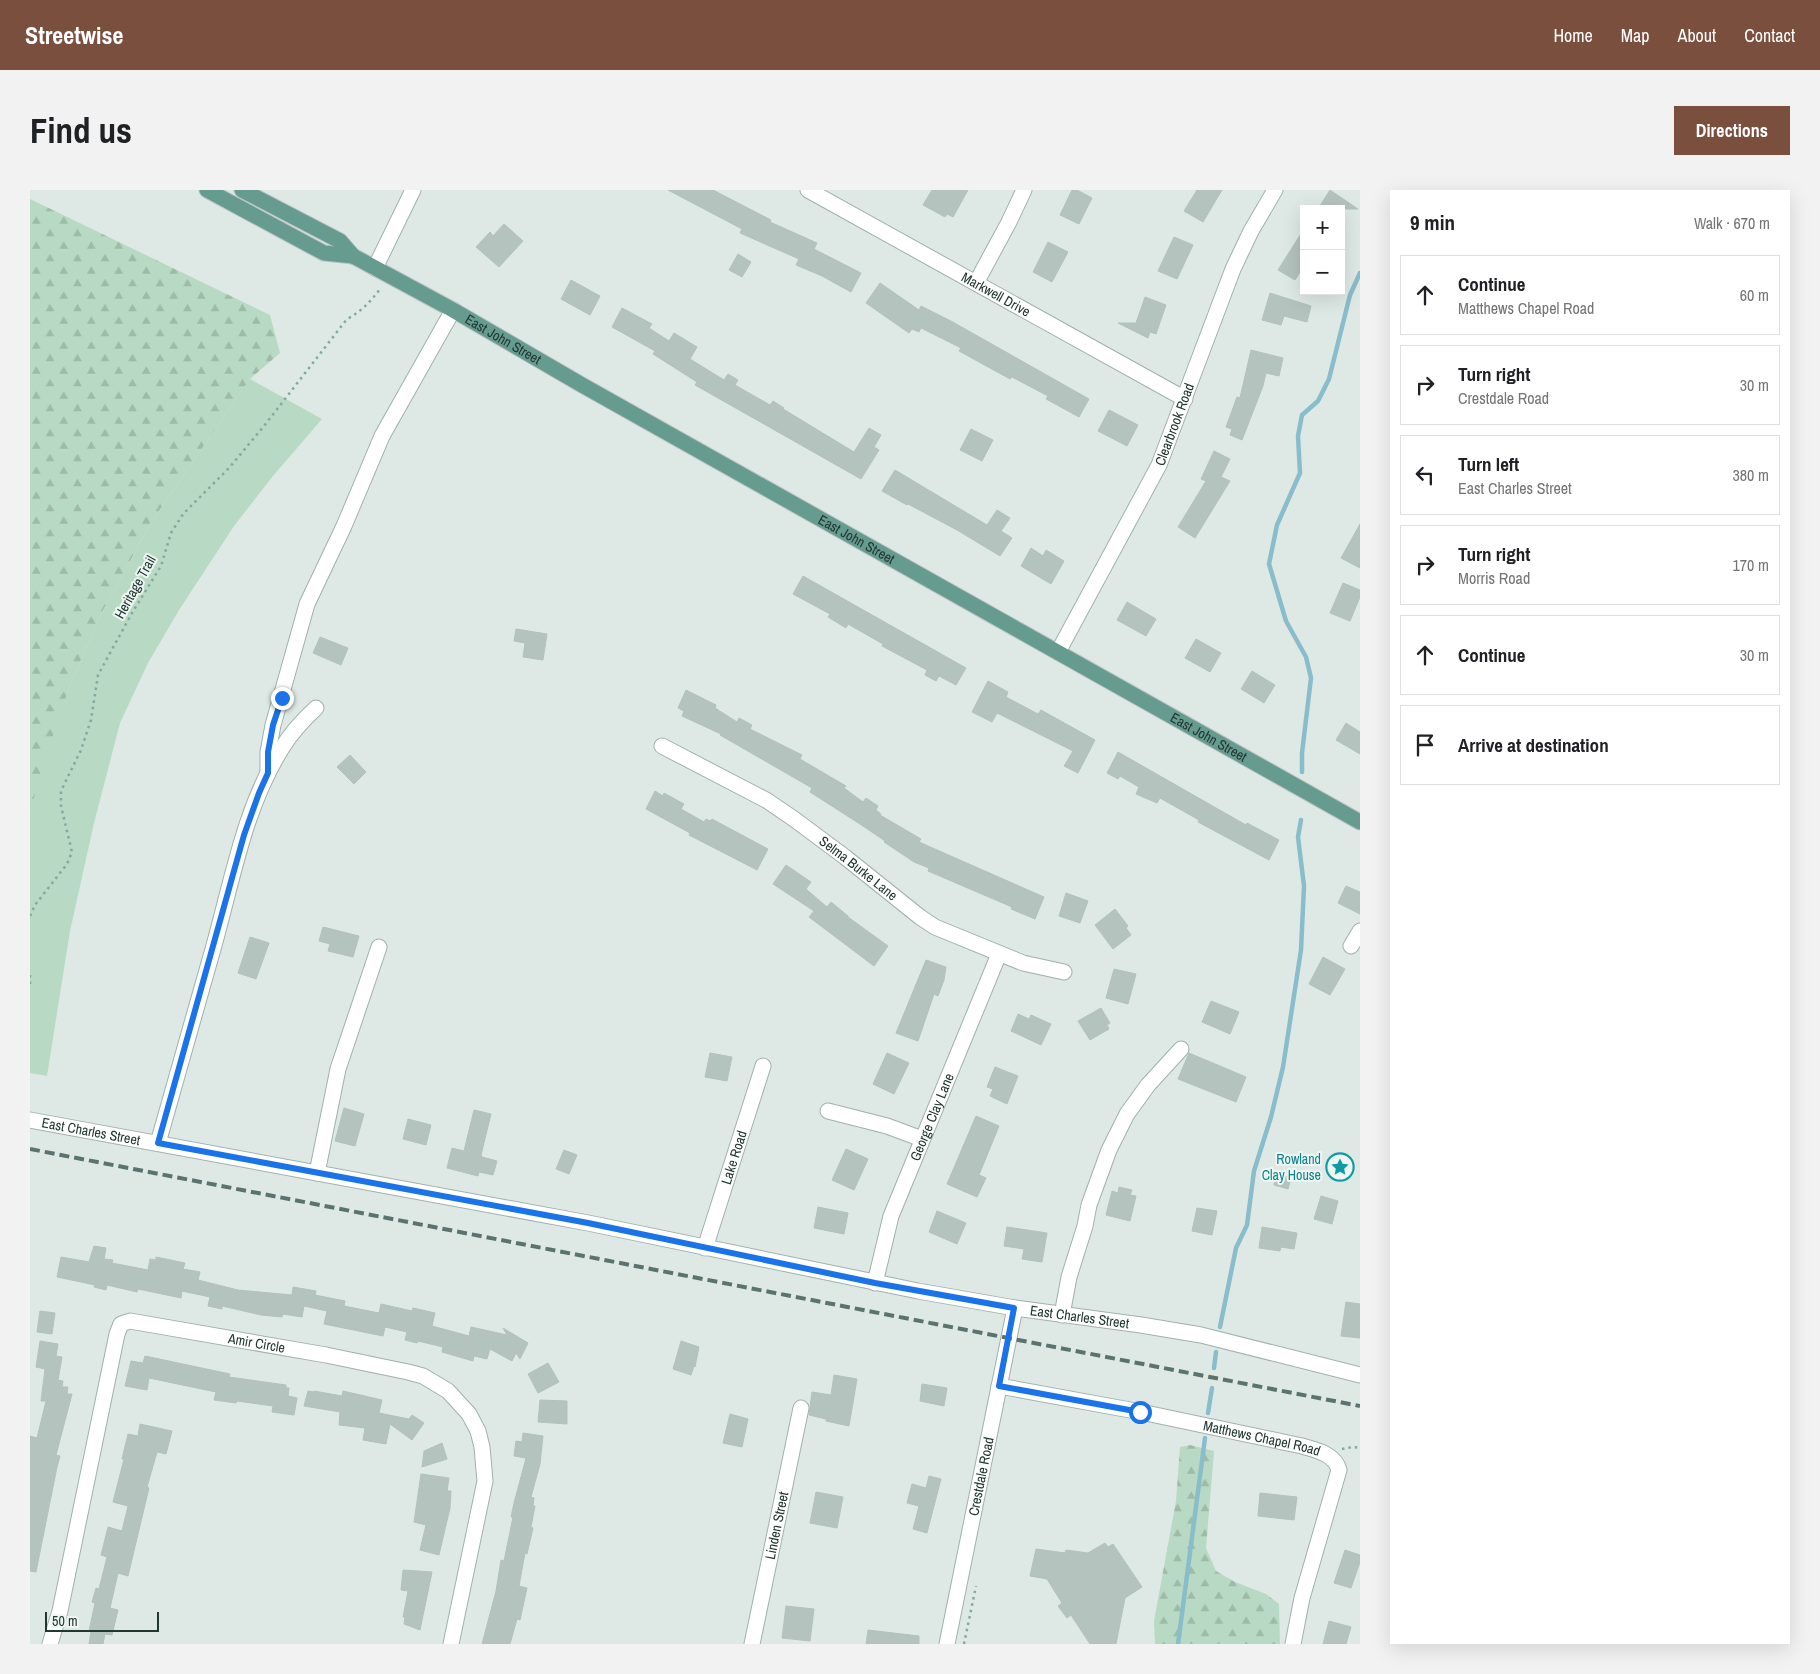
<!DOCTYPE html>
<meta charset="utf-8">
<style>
body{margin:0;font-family:"Archivo Narrow",sans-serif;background:#f2f2f2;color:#202124}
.controls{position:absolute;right:15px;top:15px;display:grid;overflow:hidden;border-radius:0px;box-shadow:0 5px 20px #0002}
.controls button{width:45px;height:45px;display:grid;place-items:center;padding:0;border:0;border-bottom:1px solid #e0e0e0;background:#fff;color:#202124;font:25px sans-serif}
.scale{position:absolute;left:15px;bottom:12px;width:114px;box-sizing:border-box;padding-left:5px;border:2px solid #213732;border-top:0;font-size:14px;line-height:18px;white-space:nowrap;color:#213732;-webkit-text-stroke:4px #eef6f2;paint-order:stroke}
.stop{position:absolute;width:15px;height:15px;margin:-11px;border:4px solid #1a73e8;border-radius:50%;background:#fff}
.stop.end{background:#1a73e8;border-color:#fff;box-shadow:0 1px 5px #0008}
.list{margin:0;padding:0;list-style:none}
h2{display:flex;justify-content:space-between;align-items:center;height:65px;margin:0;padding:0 20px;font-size:21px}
h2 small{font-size:16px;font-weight:400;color:#757577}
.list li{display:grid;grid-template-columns:32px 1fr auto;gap:15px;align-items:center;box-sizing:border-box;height:80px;margin:0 10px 10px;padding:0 10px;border:1px solid #e0e0e0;border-radius:0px}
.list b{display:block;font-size:19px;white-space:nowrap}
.list p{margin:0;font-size:16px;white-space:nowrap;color:#757577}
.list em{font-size:16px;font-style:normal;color:#757577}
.icon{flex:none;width:28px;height:28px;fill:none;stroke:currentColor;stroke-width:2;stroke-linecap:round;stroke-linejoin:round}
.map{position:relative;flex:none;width:1330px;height:1454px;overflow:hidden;border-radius:0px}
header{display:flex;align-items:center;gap:30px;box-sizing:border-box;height:70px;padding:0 25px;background:#7a4f3e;color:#fff}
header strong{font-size:24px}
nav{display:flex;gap:28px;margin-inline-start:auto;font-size:18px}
.intro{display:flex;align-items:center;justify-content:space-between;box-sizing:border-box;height:120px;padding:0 30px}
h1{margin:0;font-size:35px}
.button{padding:12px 22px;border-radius:0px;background:#7a4f3e;color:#fff;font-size:18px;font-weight:700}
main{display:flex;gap:30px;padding:0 30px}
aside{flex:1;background:#fff;border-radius:0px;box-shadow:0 5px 20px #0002}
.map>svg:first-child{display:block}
.forest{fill:url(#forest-firs)}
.park{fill:#b8d9c3}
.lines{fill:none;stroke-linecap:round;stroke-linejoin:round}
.stream{stroke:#89bdcb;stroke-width:4.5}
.building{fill:#b4c3be;stroke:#b1c2bc}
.minor-casing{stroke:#a2b0ac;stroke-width:17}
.major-casing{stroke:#bcc3c2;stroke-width:17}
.path{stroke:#81aa9f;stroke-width:2.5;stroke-dasharray:2.5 4;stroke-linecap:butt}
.minor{stroke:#fff;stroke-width:15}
.major{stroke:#669b90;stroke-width:15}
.rail{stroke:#5b736e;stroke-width:4;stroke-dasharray:10 5;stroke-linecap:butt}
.route{stroke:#1a73e8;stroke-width:6}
.labels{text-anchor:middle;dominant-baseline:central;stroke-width:4;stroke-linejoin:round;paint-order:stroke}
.street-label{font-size:14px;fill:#213732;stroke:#eef6f2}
.culture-label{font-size:14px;fill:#0d838f;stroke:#eef6f2;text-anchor:end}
</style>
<header>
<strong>Streetwise</strong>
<nav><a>Home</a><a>Map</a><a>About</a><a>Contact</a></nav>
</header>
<div class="intro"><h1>Find us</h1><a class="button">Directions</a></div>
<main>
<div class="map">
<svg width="1330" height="1454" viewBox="0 0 1330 1454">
<defs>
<pattern id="forest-firs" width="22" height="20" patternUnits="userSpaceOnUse" patternTransform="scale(1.25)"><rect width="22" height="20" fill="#b8d9c3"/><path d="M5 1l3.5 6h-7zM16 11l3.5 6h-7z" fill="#9ebba8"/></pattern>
</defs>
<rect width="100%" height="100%" fill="#dee9e5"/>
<path class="forest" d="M 0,9 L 240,125 L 250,163 L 220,189 L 122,331 L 71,424 L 40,495 L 0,623 Z
M 1160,1255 L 1184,1261 L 1176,1358 L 1186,1381 L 1205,1392 L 1236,1404 L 1249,1414 L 1250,1454 L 1125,1454 L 1124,1431 L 1146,1311 L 1150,1257 Z"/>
<path class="park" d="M 220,189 L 292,229 L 243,286 L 204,336 L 149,420 L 118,473 L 90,533 L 64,633 L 40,741 L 17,886 L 0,883 L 0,623 L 10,584 L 40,495 L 71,424 L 122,331 Z"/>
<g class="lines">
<path class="stream" d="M 1272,582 L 1272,563 L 1281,488 L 1276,467 L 1256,431 L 1239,374 L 1247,335 L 1270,283 L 1268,246 L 1272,225 L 1288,211 L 1299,189 L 1320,105 L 1330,83
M 1190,1137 L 1206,1058 L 1217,1035 L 1224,981 L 1241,927 L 1253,877 L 1271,760 L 1274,696 L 1268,647 L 1271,630
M 1184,1178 L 1186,1162
M 1178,1223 L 1182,1198
M 1148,1454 L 1175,1248"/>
</g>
<path class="building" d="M 638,0 L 683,0 L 741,30 L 740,32 L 787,53 L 784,59 L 831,83 L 821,102 L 792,86 L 766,75 L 769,69 L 710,43 L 712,39 Z
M 902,0 L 938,0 L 923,27 L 917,24 L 915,27 L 893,15 Z
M 1042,0 L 1047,0 L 1062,8 L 1049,34 L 1030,25 Z
M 1167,0 L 1192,0 L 1173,32 L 1154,21 Z
M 1300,0 L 1328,19 L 1288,19 Z
M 474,34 L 493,51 L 469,77 L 446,57 L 460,42 L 463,46 Z
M 1274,39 L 1274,76 L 1265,90 L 1248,80 Z
M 1144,47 L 1163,55 L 1147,89 L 1128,81 Z
M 1018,52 L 1038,62 L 1022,92 L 1003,82 Z
M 708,64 L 721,72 L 712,87 L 699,80 Z
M 541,90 L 570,106 L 560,125 L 531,109 Z
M 850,93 L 889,120 L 891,116 L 921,131 L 1059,209 L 1049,227 L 1016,209 L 1018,206 L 982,187 L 980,189 L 929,161 L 931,158 L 891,138 L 889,142 L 882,139 L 879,143 L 836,113 Z
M 1240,103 L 1281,116 L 1277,132 L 1254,126 L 1251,135 L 1232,130 Z
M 1115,107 L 1136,115 L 1126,144 L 1120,142 L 1118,148 L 1088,133 L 1106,133 Z
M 592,118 L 622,134 L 619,138 L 639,151 L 644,143 L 667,157 L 660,169 L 694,190 L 698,184 L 708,190 L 705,195 L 740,215 L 743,211 L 754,218 L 753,219 L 824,262 L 839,238 L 851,245 L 844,257 L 849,260 L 831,289 L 665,195 L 667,192 L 623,164 L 625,161 L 582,137 Z
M 1221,160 L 1253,168 L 1249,186 L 1236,183 L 1233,196 L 1212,250 L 1200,245 L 1202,239 L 1196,237 L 1207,207 L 1210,208 Z
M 1079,220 L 1108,235 L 1097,256 L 1068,241 Z
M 941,239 L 963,250 L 952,271 L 930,260 Z
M 1184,261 L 1200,269 L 1191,287 L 1200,291 L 1165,348 L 1148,337 L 1176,291 L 1171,289 Z
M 865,280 L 957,335 L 967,320 L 980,328 L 971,341 L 982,348 L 970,366 L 927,340 L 878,314 L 877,315 L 852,301 Z
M 1330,334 L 1330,378 L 1311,368 Z
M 1001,358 L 1013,366 L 1016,360 L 1034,371 L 1021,394 L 991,376 Z
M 773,386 L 936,478 L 926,495 L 909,486 L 906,491 L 895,485 L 897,480 L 852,456 L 853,454 L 818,434 L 816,438 L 798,427 L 800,424 L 763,404 Z
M 1313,393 L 1330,400 L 1330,407 L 1320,431 L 1300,423 Z
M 1097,412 L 1126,429 L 1116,446 L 1087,430 Z
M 486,439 L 517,444 L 513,470 L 493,467 L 495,453 L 484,451 Z
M 290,447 L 318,458 L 311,475 L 283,463 Z
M 1166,449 L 1191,463 L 1180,482 L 1155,468 Z
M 1222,481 L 1245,495 L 1234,513 L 1211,499 Z
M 958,491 L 978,502 L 976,507 L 1008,524 L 1011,520 L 1065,550 L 1048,583 L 1034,576 L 1043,561 L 967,523 L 962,532 L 942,522 Z
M 656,500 L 686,515 L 685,518 L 707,532 L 709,528 L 722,535 L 720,539 L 772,565 L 770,569 L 816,596 L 814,598 L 833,612 L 836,608 L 848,616 L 846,620 L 851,624 L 850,625 L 891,649 L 889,652 L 1014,707 L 1005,729 L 981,719 L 982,717 L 898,681 L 899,678 L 884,672 L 854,652 L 855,651 L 833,636 L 780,602 L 782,598 L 690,545 L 691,544 L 652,526 L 654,521 L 648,518 Z
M 1316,533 L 1330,542 L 1330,564 L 1306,550 Z
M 1088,562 L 1216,635 L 1217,633 L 1249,650 L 1239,670 L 1168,632 L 1169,630 L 1130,608 L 1127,613 L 1106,604 L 1109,597 L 1090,586 L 1088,589 L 1077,583 Z
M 320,565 L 336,582 L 324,594 L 307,577 Z
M 625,601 L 633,606 L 634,603 L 654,614 L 651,619 L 674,632 L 676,629 L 680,631 L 682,629 L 738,659 L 727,680 L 659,645 L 660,643 L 616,619 Z
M 756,675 L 781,692 L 776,699 L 797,717 L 801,712 L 818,726 L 818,727 L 858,756 L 844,776 L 779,727 L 784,721 L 743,694 Z
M 1316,696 L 1330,702 L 1330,724 L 1308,713 Z
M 1036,703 L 1058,711 L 1050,733 L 1029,726 Z
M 1085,719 L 1098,736 L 1096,738 L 1101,745 L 1083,759 L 1065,735 Z
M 293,737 L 329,746 L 323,767 L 298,761 L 300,754 L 289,751 Z
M 220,747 L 239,753 L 226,789 L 208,783 Z
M 1293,767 L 1315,779 L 1300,805 L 1279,794 Z
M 896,770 L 916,777 L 914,790 L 908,806 L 904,804 L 888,851 L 866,843 Z
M 1084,779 L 1106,784 L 1098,814 L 1076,808 Z
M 1181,811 L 1209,822 L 1200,844 L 1172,832 Z
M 1071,818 L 1080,833 L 1077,835 L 1079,839 L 1060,850 L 1048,831 Z
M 988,824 L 999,829 L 1001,825 L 1021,834 L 1011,855 L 981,841 Z
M 680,863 L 702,867 L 697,891 L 675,887 Z
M 857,863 L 879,873 L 864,904 L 843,894 Z
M 1159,863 L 1216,887 L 1206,912 L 1148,889 Z
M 965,877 L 988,886 L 977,914 L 960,906 L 963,899 L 957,897 Z
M 314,918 L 334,924 L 325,956 L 305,951 Z
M 444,920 L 461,924 L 451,965 L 452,967 L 467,971 L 463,985 L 449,982 L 448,986 L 417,978 L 422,958 L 434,961 Z
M 946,926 L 969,936 L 949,985 L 956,988 L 947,1007 L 917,994 Z
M 378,929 L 401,935 L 396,955 L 373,949 Z
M 816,959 L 838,969 L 824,1000 L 802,990 Z
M 534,960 L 547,965 L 539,984 L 526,979 Z
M 1247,984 L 1261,988 L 1258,999 L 1244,995 Z
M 1089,997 L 1102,1000 L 1100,1005 L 1106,1006 L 1100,1031 L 1076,1025 L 1082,1001 L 1088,1003 Z
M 1291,1006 L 1308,1011 L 1302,1034 L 1284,1029 Z
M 788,1017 L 818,1023 L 814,1044 L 784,1038 Z
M 1167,1018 L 1187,1021 L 1182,1045 L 1162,1041 Z
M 907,1021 L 936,1033 L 927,1054 L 899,1042 Z
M 977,1037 L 1017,1043 L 1012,1072 L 992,1069 L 994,1059 L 974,1056 Z
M 1232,1037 L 1267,1043 L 1264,1059 L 1251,1057 L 1250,1061 L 1229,1058 Z
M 64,1056 L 76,1058 L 74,1069 L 83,1070 L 82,1073 L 118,1080 L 120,1069 L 126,1070 L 126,1067 L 155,1073 L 153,1079 L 170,1082 L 168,1090 L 208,1100 L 262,1105 L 263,1097 L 286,1101 L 285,1105 L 315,1111 L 314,1116 L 349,1123 L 351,1114 L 382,1121 L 383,1118 L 405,1123 L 402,1136 L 439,1146 L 441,1137 L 477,1145 L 473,1138 L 498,1153 L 490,1169 L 486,1163 L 482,1171 L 460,1159 L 457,1169 L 444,1166 L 443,1171 L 412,1162 L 413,1157 L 388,1151 L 387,1153 L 375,1150 L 377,1142 L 355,1137 L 353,1146 L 294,1134 L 297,1121 L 274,1116 L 272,1127 L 253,1124 L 252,1127 L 231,1125 L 192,1116 L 192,1119 L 178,1116 L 180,1107 L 152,1101 L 151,1108 L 108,1099 L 107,1102 L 77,1095 L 76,1100 L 64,1097 L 65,1095 L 27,1087 L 31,1067 L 59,1072 Z
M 1316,1112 L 1330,1114 L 1330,1148 L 1311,1146 Z
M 10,1121 L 25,1123 L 22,1144 L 7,1142 Z
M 10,1151 L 28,1154 L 26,1166 L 32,1167 L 28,1190 L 33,1191 L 32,1197 L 38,1197 L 37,1204 L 42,1204 L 26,1265 L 30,1266 L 27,1277 L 6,1382 L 0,1381 L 0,1246 L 7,1248 L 16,1211 L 11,1211 L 15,1179 L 6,1177 Z
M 651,1151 L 669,1157 L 665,1177 L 664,1176 L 661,1185 L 643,1179 Z
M 115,1166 L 200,1184 L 199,1187 L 256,1195 L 256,1198 L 259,1198 L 258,1206 L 267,1208 L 264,1225 L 242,1222 L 243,1216 L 207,1211 L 206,1213 L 184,1210 L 186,1202 L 119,1188 L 117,1200 L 95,1196 L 101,1171 L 113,1173 Z
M 518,1173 L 529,1192 L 508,1203 L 498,1184 Z
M 804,1185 L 827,1189 L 819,1236 L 796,1231 L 796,1229 L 779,1225 L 782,1202 L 801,1205 Z
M 892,1194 L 917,1198 L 914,1216 L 890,1211 Z
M 278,1201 L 284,1202 L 284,1201 L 312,1206 L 313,1201 L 352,1210 L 349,1223 L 379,1229 L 382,1225 L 394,1233 L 382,1250 L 360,1234 L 356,1254 L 333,1250 L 335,1238 L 309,1235 L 310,1222 L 274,1216 Z
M 510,1210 L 537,1211 L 537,1234 L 508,1232 Z
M 700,1224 L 718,1229 L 712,1257 L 693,1253 Z
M 110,1234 L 142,1241 L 136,1264 L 127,1262 L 117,1297 L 119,1298 L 98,1386 L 88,1383 L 80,1418 L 88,1420 L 82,1445 L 75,1444 L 73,1454 L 59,1454 L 61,1441 L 59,1441 L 65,1413 L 62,1412 L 66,1398 L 69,1399 L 77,1367 L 71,1365 L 78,1337 L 92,1341 L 98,1316 L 83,1312 L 94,1269 L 92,1269 L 98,1244 L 108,1246 Z
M 493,1243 L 513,1246 L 510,1274 L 501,1307 L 504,1308 L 503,1316 L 505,1316 L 501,1337 L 503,1338 L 497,1364 L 495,1363 L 489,1396 L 497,1398 L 490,1430 L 487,1429 L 480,1454 L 452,1454 L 466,1401 L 471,1370 L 474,1371 L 483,1327 L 481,1327 L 484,1313 L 496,1268 L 484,1266 L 486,1251 L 492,1252 Z
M 412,1253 L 417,1269 L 392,1277 L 394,1261 Z
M 391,1284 L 419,1288 L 417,1301 L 421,1301 L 420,1318 L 409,1365 L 390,1360 L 396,1335 L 384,1332 Z
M 899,1286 L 911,1289 L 897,1343 L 883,1339 L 889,1316 L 877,1313 L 882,1294 L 896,1298 Z
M 786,1302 L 813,1307 L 807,1338 L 780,1333 Z
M 1230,1303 L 1267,1307 L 1264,1330 L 1228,1326 Z
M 1075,1353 L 1078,1357 L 1083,1354 L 1112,1397 L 1095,1408 L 1086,1454 L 1060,1454 L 1041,1425 L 1037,1428 L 1028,1416 L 1032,1413 L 1017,1389 L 1000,1386 L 1006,1359 L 1035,1363 L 1036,1360 L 1058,1363 Z
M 1315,1360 L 1330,1365 L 1330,1372 L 1321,1398 L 1304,1393 Z
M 373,1380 L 402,1382 L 390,1440 L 374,1434 L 375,1427 L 373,1427 L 378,1401 L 371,1400 Z
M 756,1416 L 784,1419 L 780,1451 L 752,1448 Z
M 1299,1431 L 1321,1437 L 1316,1454 L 1293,1454 Z
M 838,1440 L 889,1446 L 889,1454 L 836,1454 Z"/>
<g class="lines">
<g class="minor-casing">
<g id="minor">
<path id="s1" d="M 778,0 L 1155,209"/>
<path d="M 345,78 L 383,0"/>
<path d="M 946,93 L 979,32 L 994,0"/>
<path id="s2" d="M 1028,462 L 1129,275 L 1203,79 L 1221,41 L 1245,0"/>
<path id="s3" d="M 632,556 L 736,610 L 764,629 L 815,667 L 890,727 L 905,737 L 993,773 L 1034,782"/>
<path d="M 238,583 L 238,562 L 243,535 L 277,414 L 314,336 L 352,246 L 423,120"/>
<path d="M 1321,756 L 1330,741"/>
<path d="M 798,921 L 857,936 L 892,949"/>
<path id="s4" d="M 0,930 L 558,1033 L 888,1101 L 985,1118 L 1111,1135 L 1171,1145 L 1330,1185"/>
<path d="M 128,953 C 146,888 165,824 183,759 C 202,692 214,618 252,558 C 261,543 273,530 286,518"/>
<path d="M 287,983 L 308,879 L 349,757"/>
<path id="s5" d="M 675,1058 L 733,876"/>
<path id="s6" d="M 845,1093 L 861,1026 L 969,764"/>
<path d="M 1032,1125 L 1039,1087 L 1055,1036 L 1059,1015 L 1079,960 L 1097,924 L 1118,895 L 1151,859"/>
<path id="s7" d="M 969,1196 L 1111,1222 L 1272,1256 C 1286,1260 1305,1264 1309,1280 L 1272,1408 L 1263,1454"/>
<path id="s8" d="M 20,1454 L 30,1421 L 87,1144 L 91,1134 L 100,1131 L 296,1165 L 378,1182 L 393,1186 L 418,1201 L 439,1224 L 448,1241 L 452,1257 L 455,1291 L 421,1454"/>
<path id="s9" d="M 722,1454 L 771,1218"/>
<path id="s10" d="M 917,1454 L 985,1118"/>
</g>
</g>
<g class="major-casing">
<g id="major">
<path d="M 177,0 L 294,63 L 323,66"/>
<path id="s11" d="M 212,0 L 310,51 L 323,66 L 423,120 L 552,195 L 1330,632"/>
</g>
</g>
<path class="path" d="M 0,726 L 5,715 L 37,674 L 42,662 L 31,616 L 31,601 L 51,560 L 61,530 L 68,485 L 102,423 L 131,376 L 141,343 L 153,324 L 199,278 L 234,236 L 317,129 C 332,121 340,112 350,99
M 0,785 L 0,795
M 1312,1259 L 1323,1257 L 1330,1258
M 934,1454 L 946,1396"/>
<use href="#minor" class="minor"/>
<use href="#major" class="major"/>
<path class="rail" d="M 0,959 L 1330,1216"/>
</g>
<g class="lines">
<path class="route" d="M 252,508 L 243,535 L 238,562 L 238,583 L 229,603 L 214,645 L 128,953 L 558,1033 L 845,1093 L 984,1118 L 969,1196 L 1110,1222"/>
</g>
<defs>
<g id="sight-ring" transform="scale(1.4375)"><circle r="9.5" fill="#eef6f2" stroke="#0f9aa8" stroke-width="1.5"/><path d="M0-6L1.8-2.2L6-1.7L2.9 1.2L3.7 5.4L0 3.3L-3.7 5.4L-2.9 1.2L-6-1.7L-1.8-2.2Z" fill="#0f9aa8"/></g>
</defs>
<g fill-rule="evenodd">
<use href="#sight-ring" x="1310" y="977"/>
</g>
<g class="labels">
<g class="street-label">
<text stroke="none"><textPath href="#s1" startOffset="215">Markwell Drive</textPath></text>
<text stroke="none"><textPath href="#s11" startOffset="302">East John Street</textPath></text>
<text stroke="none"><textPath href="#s2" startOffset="256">Clearbrook Road</textPath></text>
<text stroke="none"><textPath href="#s11" startOffset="708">East John Street</textPath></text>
<text transform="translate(105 397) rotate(-61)">Heritage Trail</text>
<text stroke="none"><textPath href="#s11" startOffset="1112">East John Street</textPath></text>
<text stroke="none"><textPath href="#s3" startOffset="232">Selma Burke Lane</textPath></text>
<text stroke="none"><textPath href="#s6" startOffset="176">George Clay Lane</textPath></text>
<text stroke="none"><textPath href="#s4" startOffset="62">East Charles Street</textPath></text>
<text stroke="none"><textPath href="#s5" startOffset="95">Lake Road</textPath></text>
<text stroke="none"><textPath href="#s4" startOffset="1068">East Charles Street</textPath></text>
<text stroke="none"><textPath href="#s8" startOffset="466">Amir Circle</textPath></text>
<text stroke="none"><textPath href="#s7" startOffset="268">Matthews Chapel Road</textPath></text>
<text stroke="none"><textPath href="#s10" startOffset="171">Crestdale Road</textPath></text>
<text stroke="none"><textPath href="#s9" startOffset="121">Linden Street</textPath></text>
</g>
<g class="culture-label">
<text x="1291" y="969">Rowland<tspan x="1291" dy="16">Clay House</tspan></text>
</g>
</g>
</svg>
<div class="controls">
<button>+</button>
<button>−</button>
</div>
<div class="scale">50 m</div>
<div class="stop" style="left:1110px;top:1222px"></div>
<div class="stop end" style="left:252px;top:508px"></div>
</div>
<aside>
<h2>9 min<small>Walk · 670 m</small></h2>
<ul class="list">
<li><svg class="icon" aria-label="ahead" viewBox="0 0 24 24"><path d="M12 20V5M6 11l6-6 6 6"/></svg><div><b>Continue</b><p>Matthews Chapel Road</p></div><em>60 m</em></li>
<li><svg class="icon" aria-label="right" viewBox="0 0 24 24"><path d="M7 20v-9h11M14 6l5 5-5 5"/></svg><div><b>Turn right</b><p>Crestdale Road</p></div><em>30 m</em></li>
<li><svg class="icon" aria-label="left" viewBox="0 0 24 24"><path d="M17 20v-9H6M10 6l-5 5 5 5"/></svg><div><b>Turn left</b><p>East Charles Street</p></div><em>380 m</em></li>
<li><svg class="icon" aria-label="right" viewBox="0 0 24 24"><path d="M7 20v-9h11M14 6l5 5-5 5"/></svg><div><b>Turn right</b><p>Morris Road</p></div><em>170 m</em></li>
<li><svg class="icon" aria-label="ahead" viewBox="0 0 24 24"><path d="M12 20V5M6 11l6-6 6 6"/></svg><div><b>Continue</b></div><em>30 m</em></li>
<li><svg class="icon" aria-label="arrive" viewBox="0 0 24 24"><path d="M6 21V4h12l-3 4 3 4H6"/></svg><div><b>Arrive at destination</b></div></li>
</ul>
</aside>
</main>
